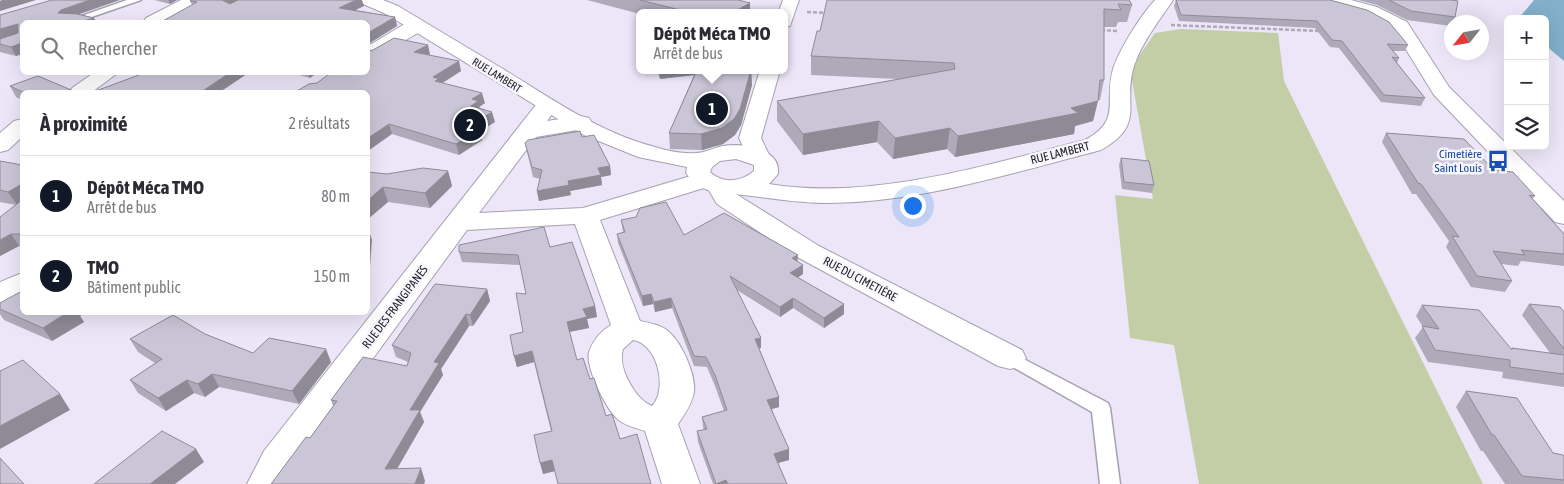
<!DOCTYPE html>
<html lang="fr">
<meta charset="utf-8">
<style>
body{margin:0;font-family:"Asap Condensed",sans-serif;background:#f2f2f3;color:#2b2b33}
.controls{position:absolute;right:15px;top:15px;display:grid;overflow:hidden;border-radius:8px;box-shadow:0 5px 20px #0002}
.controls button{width:45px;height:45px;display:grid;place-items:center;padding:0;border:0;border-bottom:1px solid #e1e1e2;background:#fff;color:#2b2b33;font:25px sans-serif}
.compass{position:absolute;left:1444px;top:15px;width:45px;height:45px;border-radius:50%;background:#fff;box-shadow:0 5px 20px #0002;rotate:239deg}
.you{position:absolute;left:912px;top:205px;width:18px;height:18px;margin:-12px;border:4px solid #fff;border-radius:50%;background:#1a73e8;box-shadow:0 0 0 8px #1a73e833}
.badge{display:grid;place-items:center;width:32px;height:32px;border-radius:50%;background:#111827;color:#fff;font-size:16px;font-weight:700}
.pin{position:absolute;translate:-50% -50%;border:2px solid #fff;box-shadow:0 1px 5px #0006}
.popup{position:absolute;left:636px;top:9px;width:152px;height:65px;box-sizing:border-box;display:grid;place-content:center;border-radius:8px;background:#fff;filter:drop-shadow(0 1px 4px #0005);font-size:16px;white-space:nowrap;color:#7c7c81}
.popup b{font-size:19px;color:#2b2b33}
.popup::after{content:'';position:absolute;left:50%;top:100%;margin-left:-10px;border:10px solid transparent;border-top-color:#fff}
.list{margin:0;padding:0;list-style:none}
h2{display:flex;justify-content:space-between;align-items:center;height:65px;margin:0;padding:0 20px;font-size:21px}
h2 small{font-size:16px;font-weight:400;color:#7c7c81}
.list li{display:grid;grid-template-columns:32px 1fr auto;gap:15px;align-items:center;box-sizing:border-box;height:80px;padding:0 20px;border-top:1px solid #e1e1e2}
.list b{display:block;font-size:19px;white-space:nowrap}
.list p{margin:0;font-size:16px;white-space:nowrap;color:#7c7c81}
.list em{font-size:16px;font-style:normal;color:#7c7c81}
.icon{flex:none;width:28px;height:28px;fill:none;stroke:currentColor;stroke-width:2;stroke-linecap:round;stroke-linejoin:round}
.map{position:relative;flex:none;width:1564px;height:484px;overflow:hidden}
.search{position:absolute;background:#fff;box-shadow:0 5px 20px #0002;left:20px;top:20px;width:350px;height:55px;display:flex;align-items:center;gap:12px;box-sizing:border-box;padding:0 18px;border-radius:8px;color:#7c7c81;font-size:19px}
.panel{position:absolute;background:#fff;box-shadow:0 5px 20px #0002;left:20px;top:90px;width:350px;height:225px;border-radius:8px}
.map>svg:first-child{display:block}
.green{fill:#c3cea6}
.water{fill:#83afca}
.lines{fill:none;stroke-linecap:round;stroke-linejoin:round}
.service-casing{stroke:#a6a1b1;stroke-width:3}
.minor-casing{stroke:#a6a1b1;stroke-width:2}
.tertiary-casing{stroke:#a6a1b1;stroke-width:2}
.path{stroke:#ada9b7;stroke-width:2.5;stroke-dasharray:4 2;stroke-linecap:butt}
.service{fill:#fff;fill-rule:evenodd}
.minor{fill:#fff;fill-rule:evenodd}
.tertiary{fill:#fff;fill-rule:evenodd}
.wall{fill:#afaab9}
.shaded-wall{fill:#8e8b96}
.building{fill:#cbc6d7;stroke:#8e8b96}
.labels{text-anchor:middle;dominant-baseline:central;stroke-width:5;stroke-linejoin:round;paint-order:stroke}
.far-street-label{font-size:11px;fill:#242329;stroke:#f8f6fd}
.street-label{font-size:12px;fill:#242329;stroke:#f8f6fd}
.transit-label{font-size:12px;fill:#164399;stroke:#f8f6fd;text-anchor:end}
</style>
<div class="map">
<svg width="1564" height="484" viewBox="0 0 1564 484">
<rect width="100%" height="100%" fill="#ece6f8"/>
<path class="green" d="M 1181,29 L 1278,33 L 1284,81 L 1483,484 L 1199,484 L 1174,345 L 1130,338 L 1115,195 L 1153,199 L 1130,69 L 1155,33 Z"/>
<path class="water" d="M 1534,0 L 1564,0 L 1564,61 L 1545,45 L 1545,19 L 1518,19 Z"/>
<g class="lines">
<g class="service-casing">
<path id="service" d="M 127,0 L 141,0 L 77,22 L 64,22 Z
M 1010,352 L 1108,403 L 1110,408 L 1120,484 L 1100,484 L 1092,412 L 1004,362 L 1001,358 L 1004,354 Z"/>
</g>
<g class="minor-casing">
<path id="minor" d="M 181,0 L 202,0 L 200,4 L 165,22 L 143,22 L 146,18 Z
M 783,0 L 799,0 L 790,26 L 784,27 L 784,13 L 778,13 Z
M 1324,0 L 1351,0 L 1377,7 L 1407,22 L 1449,87 L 1564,201 L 1564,224 L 1555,222 L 1434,95 L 1394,30 L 1365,15 L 1326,4 Z
M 417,21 L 423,22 L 426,26 L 423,30 L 375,58 L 368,60 L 368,46 L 403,25 Z
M 760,70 L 780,70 L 761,138 L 770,157 L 766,162 L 758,164 L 750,162 L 739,138 Z
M 95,72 L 119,72 L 92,92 L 69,92 L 72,88 Z
M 547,100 L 555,101 L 558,106 L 547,121 L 581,116 L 589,118 L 592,123 L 589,128 L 536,137 L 479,213 L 583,208 L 694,175 L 703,173 L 712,175 L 715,180 L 728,182 L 736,194 L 819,246 L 1022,350 L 1026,358 L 1022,366 L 1010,369 L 998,366 L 799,258 L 717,204 L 707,187 L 600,220 L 640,321 C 650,323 662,325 669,332 C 682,343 696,375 694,392 C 692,404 684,415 678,424 L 700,484 L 662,484 L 645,431 C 636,428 627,426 620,421 C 607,412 585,367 589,352 C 593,340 601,331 611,325 L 575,224 L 467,230 L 292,469 L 285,484 L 247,484 L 264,451 L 539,101 ZM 633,340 C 658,344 668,389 652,406 C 635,399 617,367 623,349 Z
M 22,119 L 22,137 L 8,150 L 0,152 L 0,133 L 14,121 Z
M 22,273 L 22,294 L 0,303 L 0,282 Z"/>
</g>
<g class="tertiary-casing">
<path id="tertiary" d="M 361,0 L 383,0 L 398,6 C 433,27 468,48 503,69 C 550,98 600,133 655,147 C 668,151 683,154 696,153 C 704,153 714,148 722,146 C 741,143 781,147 778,174 L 769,184 C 871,201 986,165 1085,140 C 1124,119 1102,100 1114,66 C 1121,47 1141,15 1155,0 L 1173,0 C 1159,21 1142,42 1134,66 C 1122,105 1147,124 1101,150 C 1012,173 919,203 826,203 C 797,203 771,198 743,195 C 719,192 701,195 686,173 L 687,167 L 638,157 L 584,135 L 386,14 L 363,4 ZM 736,159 L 754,165 L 754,171 C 741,182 723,184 710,172 L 712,167 L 720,161 Z"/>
</g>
<path class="path" d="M 807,12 L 828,13
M 1171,25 L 1320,31
M 1101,30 L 1117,31"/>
<use href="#service" class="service"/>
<use href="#minor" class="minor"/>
<use href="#tertiary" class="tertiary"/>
</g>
<path class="wall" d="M 154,0 L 177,0 L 170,4 Z
M 587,0 L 738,0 L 750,3 L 750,13 L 640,13 L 640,14 Z
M 852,0 L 1132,5 L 1127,22 L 1118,22 L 1116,27 L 1104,27 L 1104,80 L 1100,100 L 1098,100 L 1093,121 L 1075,126 L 1074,134 L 955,157 L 947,149 L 893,159 L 877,142 L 803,155 L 777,121 L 777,101 L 898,79 L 811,75 L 811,56 L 820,31 Z
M 1176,0 L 1330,0 L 1408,45 L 1405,51 L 1393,51 L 1399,58 L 1397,63 L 1425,98 L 1421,106 L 1381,102 L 1339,48 L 1330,47 L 1315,28 L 1179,21 L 1174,6 Z
M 1358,0 L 1451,0 L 1455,17 L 1452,22 L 1451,26 L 1407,20 L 1377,5 Z
M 190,1 L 364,6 L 355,10 L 395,17 L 397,26 L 368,44 L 368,22 L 192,5 Z
M 79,14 L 94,18 L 96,22 L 22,22 L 22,54 L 16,56 L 0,52 L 0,15 Z
M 430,54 L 429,55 L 461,71 L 443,83 L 485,103 L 479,107 L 480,109 L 495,122 L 480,131 L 482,140 L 459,155 L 392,134 L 317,83 Z
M 657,70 L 751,70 L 752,85 L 741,125 L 735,135 L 723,144 L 702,150 L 670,149 L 669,133 L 694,75 L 660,79 Z
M 288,72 L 318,72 L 310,78 Z
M 10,86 L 22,92 L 22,100 L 16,97 Z
M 1386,133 L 1494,170 L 1535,196 L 1532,199 L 1564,234 L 1564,266 L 1521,261 L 1518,266 L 1501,264 L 1512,281 L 1505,292 L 1471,287 L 1446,247 L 1449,241 L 1416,194 L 1412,194 L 1382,142 Z
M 582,137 L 610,166 L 611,175 L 601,177 L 602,185 L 570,191 L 571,195 L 539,201 L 537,191 L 540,179 L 533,177 L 525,143 Z
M 1121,158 L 1154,185 L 1152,193 L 1122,189 L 1119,165 Z
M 0,161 L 22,165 L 22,246 L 19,246 L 0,256 L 16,205 L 0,202 Z
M 448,171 L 452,186 L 430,208 L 388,202 L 368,219 L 387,174 Z
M 621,220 L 798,261 L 803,274 L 798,277 L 844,314 L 824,328 L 793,308 L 780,317 L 737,290 L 761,338 L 761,348 L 759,348 L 779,397 L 779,407 L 772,409 L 789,460 L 778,463 L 787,484 L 713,484 L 698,442 L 697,431 L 704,430 L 703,427 L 702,417 L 724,411 L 715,386 L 707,367 L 694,366 L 672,308 L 655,312 L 653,304 L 643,306 L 618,243 L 617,234 L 623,232 Z
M 550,247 L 595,306 L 597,317 L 587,319 L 589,328 L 569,332 L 555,471 L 543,474 L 551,431 L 534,362 L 517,367 L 514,356 L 523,332 L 526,294 L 520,265 L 462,262 L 459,252 Z
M 487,289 L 490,301 L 473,326 L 469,326 L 441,369 L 443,375 L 420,412 L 424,422 L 397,469 L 425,481 L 424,484 L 271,484 L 310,438 L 333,406 L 331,400 L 407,366 L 408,362 L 396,357 L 392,345 Z
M 0,303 L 22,312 L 86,312 L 80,316 L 84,322 L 52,341 L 4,320 L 0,314 Z
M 1529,304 L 1564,312 L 1564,387 L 1502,378 L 1503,372 L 1428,362 L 1415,338 L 1423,327 L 1416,316 L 1422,305 L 1511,350 L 1512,348 L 1550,353 L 1522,315 Z
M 205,334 L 253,353 L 331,362 L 299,404 L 219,387 L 205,397 L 194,393 L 166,411 L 138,393 L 130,380 L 155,363 L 138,352 L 130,339 Z
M 1466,391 L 1553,453 L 1564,456 L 1564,484 L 1505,484 L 1483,451 L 1481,451 L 1456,407 Z"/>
<path class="shaded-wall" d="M 2,0 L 36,0 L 0,11 L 0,1 Z
M 90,0 L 120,0 L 65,19 L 58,13 L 61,10 Z
M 168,0 L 177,0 L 170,4 Z
M 221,0 L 239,0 L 224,8 Z
M 356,0 L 362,0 L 364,6 L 341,17 L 339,8 Z
M 750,3 L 750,13 L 732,13 Z
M 395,17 L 397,26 L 368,44 L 368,33 Z
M 94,18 L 96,22 L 80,22 Z
M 18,24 L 22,32 L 0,40 L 0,29 Z
M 22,43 L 22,54 L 16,56 L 11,47 Z
M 428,45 L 430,54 L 417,62 L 414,52 Z
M 459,61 L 461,71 L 440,84 L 441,89 L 433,77 Z
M 659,70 L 702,70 L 702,74 L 660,79 Z
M 751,70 L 752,85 L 741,125 L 735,135 L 723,144 L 702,150 L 701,134 Z
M 231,72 L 250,72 L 220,92 L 201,92 Z
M 308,72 L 318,72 L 310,78 Z
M 482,93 L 485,103 L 479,107 L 480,111 L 471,106 L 472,99 Z
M 1098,101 L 1093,121 L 1075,126 L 1074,134 L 955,157 L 958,136 L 1071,108 Z
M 492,112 L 495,122 L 480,131 L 482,140 L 459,155 L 456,144 L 469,126 Z
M 879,121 L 877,142 L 803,155 L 803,134 Z
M 389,124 L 392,134 L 368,151 L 368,138 Z
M 950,128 L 947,149 L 893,159 L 895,138 Z
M 610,166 L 611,175 L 601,177 L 602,185 L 570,191 L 571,195 L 539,201 L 537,191 L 568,181 L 598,168 Z
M 448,171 L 452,186 L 430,208 L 425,193 Z
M 22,184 L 22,202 L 17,205 L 8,192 Z
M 383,187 L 388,202 L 368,219 L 368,200 Z
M 368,228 L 372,240 L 370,267 L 368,268 Z
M 11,234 L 19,246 L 0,256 L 0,240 Z
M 798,255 L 797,265 L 792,258 Z
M 803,265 L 803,274 L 790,283 L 790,273 Z
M 487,289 L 490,301 L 473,326 L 470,315 Z
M 651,294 L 653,304 L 643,306 L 642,296 Z
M 671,298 L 672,308 L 655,312 L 654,302 Z
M 793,298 L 793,308 L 780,317 L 780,307 Z
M 844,304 L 844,314 L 824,328 L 824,318 Z
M 595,306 L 597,317 L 587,319 L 589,328 L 569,332 L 567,322 L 583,309 Z
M 68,312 L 86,312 L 80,316 L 84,322 L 52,341 L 43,328 Z
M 466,314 L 469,326 L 441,369 L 443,375 L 420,412 L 424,422 L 390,481 L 385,469 L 410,410 L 434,362 Z
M 761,338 L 761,348 L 755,349 L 755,339 Z
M 326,349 L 331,362 L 299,404 L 292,391 Z
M 532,351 L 534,362 L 517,367 L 514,356 Z
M 212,374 L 219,387 L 205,397 L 198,384 Z
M 187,380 L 194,393 L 166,411 L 158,398 Z
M 60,394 L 70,410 L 0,449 L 0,426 Z
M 779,397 L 779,407 L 768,410 L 767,400 Z
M 196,449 L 204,462 L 175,484 L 150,484 Z
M 789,449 L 789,460 L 774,464 L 774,454 Z
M 552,460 L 555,471 L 543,474 L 540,463 Z
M 421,468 L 425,481 L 424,484 L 415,484 Z
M 726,480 L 727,484 L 716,484 Z"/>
<path class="building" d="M 52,0 L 90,0 L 61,10 L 58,13 L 77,14 L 94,18 L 80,22 L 22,22 L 22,43 L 11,47 L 0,44 L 0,39 L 18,33 L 18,24 L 0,29 L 0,15 Z
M 191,0 L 222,0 L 230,4 L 238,0 L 356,0 L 339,8 L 395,17 L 368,33 L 368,22 L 161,22 L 197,2 L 190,1 Z
M 640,0 L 738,0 L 750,3 L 732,13 L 692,13 Z
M 827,0 L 1129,0 L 1132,5 L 1118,4 L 1121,10 L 1104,9 L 1104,80 L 1100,80 L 1098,101 L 1071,108 L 1078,113 L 958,136 L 950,128 L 895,138 L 879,121 L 803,134 L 777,101 L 955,69 L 954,63 L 811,56 L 817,31 L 820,31 Z
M 1176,0 L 1330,0 L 1367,10 L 1389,22 L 1408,45 L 1387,44 L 1399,58 L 1392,57 L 1425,98 L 1384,95 L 1342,41 L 1332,40 L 1317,21 L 1181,15 Z
M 1389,0 L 1451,0 L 1458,1 L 1455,17 L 1411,11 Z
M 394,38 L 428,45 L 414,52 L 459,61 L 433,77 L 439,79 L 435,81 L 482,93 L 472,99 L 478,101 L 471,106 L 492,112 L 469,126 L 480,129 L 456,144 L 389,124 L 368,138 L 368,92 L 295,92 L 309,84 L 317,83 L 332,72 L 368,72 L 368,51 L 373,50 Z
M 697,70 L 751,70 L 740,109 L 734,119 L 722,128 L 701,134 L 669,133 Z
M 147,72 L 231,72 L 201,92 L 93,92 Z
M 38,76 L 76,92 L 23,92 L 10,86 Z
M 580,131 L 582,137 L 594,135 L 610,166 L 598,168 L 601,175 L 568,181 L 569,185 L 537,191 L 542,170 L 532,167 L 525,143 L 528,140 Z
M 1386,133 L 1464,139 L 1494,170 L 1513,172 L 1535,196 L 1529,195 L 1564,234 L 1564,254 L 1521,250 L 1525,255 L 1493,251 L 1512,281 L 1477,276 L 1452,236 L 1459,237 L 1421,184 L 1418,183 Z
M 1121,158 L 1149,161 L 1154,185 L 1124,182 Z
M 0,161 L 22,165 L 22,184 L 8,192 L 0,190 Z
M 423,168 L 448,171 L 425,193 L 383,187 L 368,200 L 368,172 L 387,174 Z
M 22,200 L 22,234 L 11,234 L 0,240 L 0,217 Z
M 666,202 L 684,235 L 724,213 L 798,255 L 792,258 L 803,265 L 790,273 L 844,304 L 824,318 L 793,298 L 780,307 L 730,276 L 761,338 L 755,339 L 779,397 L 767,400 L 789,449 L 774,454 L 787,484 L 728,484 L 726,480 L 716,484 L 697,431 L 707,429 L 702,417 L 727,410 L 715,375 L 706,357 L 694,356 L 671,298 L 654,302 L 651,294 L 642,296 L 617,234 L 625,232 L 621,220 L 636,217 L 640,208 Z
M 544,227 L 550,247 L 572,242 L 595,306 L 583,309 L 587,317 L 567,322 L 577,360 L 583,358 L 590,379 L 594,378 L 606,416 L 612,414 L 620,439 L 637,434 L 651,484 L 558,484 L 552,460 L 540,463 L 534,435 L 552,431 L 532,351 L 514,356 L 510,335 L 523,332 L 516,293 L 526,294 L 518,255 L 459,252 L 459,245 Z
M 435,284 L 487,289 L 470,315 L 466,314 L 434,362 L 439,363 L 410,410 L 420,410 L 385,469 L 421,468 L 415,484 L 271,484 L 306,437 L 310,438 L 337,401 L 331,400 L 363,357 L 407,366 L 411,353 L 392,345 Z
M 22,291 L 22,312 L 68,312 L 43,328 L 0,309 L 0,303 Z
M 1529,304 L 1560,307 L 1564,312 L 1564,349 Z
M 1422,305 L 1479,310 L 1512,350 L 1512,348 L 1564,355 L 1564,374 L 1510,367 L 1510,360 L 1435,350 L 1422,326 L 1439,329 Z
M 173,315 L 205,334 L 253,353 L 269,338 L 326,349 L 292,391 L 212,374 L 198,384 L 187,380 L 158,398 L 130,380 L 162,359 L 130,339 Z
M 23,360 L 60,394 L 0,426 L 0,371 Z
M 1466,391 L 1517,398 L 1553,453 L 1563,455 L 1564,456 L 1564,480 L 1522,476 L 1494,435 L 1492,435 Z
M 162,431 L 196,449 L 150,484 L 94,484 Z
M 0,458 L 24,484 L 0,484 Z"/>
<defs>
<g id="bus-bare" transform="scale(1.725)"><path d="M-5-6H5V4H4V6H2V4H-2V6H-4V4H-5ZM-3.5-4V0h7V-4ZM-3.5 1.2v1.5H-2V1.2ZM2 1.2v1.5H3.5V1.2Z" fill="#1a4fb4" stroke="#f8f6fd" stroke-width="2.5" paint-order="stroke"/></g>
</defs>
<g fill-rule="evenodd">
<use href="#bus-bare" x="1498" y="161"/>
</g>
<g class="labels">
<g class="far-street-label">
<text transform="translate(497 75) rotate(32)">RUE LAMBERT</text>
</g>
<g class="street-label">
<text transform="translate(1060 153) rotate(-14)">RUE LAMBERT</text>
<text transform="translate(860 279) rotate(28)">RUE DU CIMETIÈRE</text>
<text transform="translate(395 307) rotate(-53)">RUE DES FRANGIPANES</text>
</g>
<g class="transit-label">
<text x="1482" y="154">Cimetière<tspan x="1482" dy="14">Saint Louis</tspan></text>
</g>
</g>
</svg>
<div class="controls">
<button>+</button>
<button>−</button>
<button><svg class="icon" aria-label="layers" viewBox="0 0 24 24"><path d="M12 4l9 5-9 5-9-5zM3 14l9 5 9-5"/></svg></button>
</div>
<svg class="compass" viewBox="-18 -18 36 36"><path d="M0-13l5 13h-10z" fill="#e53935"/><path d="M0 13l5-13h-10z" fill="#7c7c81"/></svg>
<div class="you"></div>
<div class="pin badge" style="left:712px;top:109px">1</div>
<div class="popup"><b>Dépôt Méca TMO</b>Arrêt de bus</div>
<div class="pin badge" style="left:470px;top:125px">2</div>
<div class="search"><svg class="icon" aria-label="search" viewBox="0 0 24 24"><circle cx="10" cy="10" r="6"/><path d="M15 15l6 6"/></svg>Rechercher</div>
<section class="panel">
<h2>À proximité<small>2 résultats</small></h2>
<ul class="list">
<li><span class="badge">1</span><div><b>Dépôt Méca TMO</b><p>Arrêt de bus</p></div><em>80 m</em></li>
<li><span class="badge">2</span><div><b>TMO</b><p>Bâtiment public</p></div><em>150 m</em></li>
</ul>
</section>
</div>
